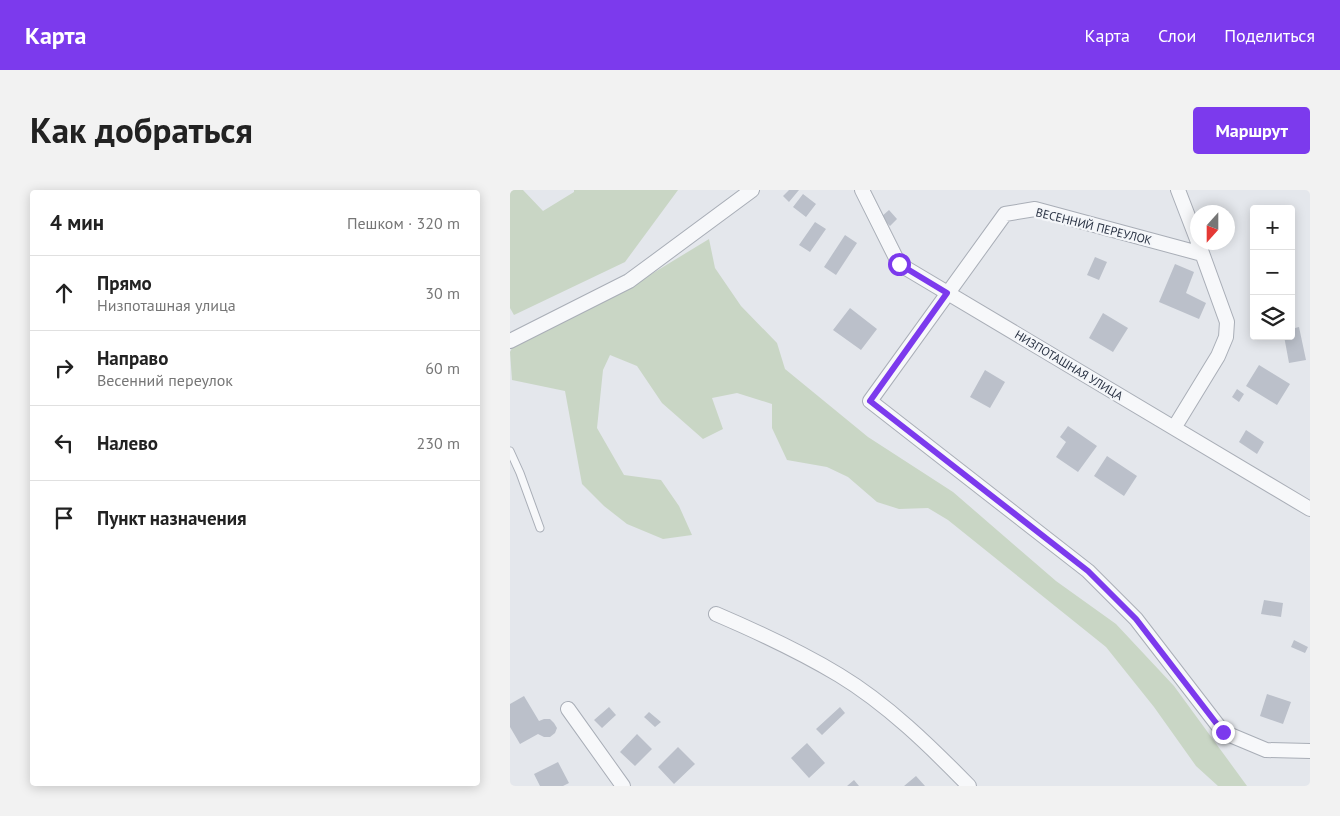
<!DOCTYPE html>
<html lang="ru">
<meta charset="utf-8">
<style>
body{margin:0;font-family:"PT Sans",sans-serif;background:#f2f2f2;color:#222}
.controls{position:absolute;right:15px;top:15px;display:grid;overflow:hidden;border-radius:5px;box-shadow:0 2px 12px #0003}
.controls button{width:45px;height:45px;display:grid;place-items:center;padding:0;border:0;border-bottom:1px solid #e0e0e0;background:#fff;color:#222;font:25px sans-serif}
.compass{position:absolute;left:680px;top:15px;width:45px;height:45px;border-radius:50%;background:#fff;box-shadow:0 2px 12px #0003;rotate:201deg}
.stop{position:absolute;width:15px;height:15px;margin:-11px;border:4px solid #7c3aed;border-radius:50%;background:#fff}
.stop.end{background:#7c3aed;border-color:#fff;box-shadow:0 1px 5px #0008}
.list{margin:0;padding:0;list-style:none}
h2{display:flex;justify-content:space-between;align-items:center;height:65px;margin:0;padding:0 20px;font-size:21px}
h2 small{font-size:16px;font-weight:400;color:#767676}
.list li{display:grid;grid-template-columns:32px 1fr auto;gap:15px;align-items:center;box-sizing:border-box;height:75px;padding:0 20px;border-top:1px solid #e0e0e0}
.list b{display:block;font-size:19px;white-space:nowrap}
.list p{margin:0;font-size:16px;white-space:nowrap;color:#767676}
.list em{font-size:16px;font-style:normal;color:#767676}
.icon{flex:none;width:28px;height:28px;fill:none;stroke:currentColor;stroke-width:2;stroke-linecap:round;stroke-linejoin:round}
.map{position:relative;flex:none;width:800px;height:596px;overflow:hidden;border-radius:5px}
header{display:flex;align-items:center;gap:30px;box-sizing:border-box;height:70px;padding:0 25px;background:#7c3aed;color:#fff}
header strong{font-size:24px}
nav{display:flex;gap:28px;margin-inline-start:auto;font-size:18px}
.intro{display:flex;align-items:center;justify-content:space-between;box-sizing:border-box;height:120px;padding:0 30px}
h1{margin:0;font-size:35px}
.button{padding:12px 22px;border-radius:5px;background:#7c3aed;color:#fff;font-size:18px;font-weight:700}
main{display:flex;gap:30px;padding:0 30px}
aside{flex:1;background:#fff;border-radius:5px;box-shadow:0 2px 12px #0003}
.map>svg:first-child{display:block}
.green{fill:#c9d6c5}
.building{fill:#bbc0ca}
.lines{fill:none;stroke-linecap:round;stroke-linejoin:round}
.lane-casing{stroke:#a9aeb7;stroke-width:9}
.street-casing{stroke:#a9aeb7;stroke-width:16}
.lane{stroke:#f7f8fa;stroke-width:7}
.street{stroke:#f7f8fa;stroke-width:14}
.route{stroke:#7c3aed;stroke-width:6}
.labels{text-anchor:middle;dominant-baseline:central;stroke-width:4.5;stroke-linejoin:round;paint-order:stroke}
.street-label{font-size:12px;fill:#2b3445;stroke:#f4f6f9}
</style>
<header>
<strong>Карта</strong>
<nav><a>Карта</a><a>Слои</a><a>Поделиться</a></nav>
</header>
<div class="intro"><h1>Как добраться</h1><a class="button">Маршрут</a></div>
<main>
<aside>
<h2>4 мин<small>Пешком · 320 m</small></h2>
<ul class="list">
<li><svg class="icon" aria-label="ahead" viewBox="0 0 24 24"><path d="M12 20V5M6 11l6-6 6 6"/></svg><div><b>Прямо</b><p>Низпоташная улица</p></div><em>30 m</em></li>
<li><svg class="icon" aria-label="right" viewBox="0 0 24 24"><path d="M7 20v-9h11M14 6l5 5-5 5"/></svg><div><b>Направо</b><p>Весенний переулок</p></div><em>60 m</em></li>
<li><svg class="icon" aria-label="left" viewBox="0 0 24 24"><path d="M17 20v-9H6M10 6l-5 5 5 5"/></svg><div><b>Налево</b></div><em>230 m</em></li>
<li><svg class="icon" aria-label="arrive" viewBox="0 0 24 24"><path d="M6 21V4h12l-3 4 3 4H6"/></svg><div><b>Пункт назначения</b></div></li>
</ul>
</aside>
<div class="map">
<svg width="800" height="596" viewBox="0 0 800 596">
<rect width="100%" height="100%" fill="#e4e7ec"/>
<path class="green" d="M 0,0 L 13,0 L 33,21 L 64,2 L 64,0 L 168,0 L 115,72 L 4,125 L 0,118 Z
M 199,49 L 205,78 L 231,116 L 267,153 L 275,179 L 358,247 L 443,302 L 546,391 L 606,434 L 664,496 L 737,596 L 708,596 L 686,576 L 644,517 L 596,457 L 438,330 L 418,318 L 389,319 L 367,312 L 338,287 L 317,277 L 277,270 L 262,238 L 262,214 L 227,203 L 202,208 L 213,239 L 193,249 L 152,213 L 127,176 L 100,165 L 93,180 L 87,238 L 114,285 L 151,290 L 169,316 L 182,345 L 153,349 L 117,334 L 94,316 L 72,294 L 55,201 L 2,190 L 0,162 L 3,156 L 130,91 Z"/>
<path class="building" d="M 279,0 L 289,0 L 279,12 L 273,6 Z
M 293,4 L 306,14 L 296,27 L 283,17 Z
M 379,20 L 387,29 L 380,36 L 371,27 Z
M 305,32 L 316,39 L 300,62 L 289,55 Z
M 335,45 L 347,53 L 326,85 L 314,77 Z
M 585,67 L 597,72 L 589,90 L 577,85 Z
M 665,74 L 684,82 L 676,103 L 696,113 L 689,129 L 649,112 Z
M 340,118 L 367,139 L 351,160 L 323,140 Z
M 593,123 L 618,138 L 603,162 L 579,148 Z
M 789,137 L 796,170 L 779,173 L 774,146 L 781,146 L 781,139 Z
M 749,175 L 780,194 L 767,215 L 736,196 Z
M 475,180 L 495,192 L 480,218 L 460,207 Z
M 727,199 L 734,204 L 729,212 L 722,207 Z
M 558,236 L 587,256 L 568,282 L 546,267 L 556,252 L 550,247 Z
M 736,240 L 754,252 L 747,264 L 729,252 Z
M 597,266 L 627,286 L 614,306 L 584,286 Z
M 754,410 L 773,413 L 771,427 L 751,424 Z
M 784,450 L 798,457 L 795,463 L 781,457 Z
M 757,504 L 781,512 L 773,534 L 750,526 Z
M 14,506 L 29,531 L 34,529 L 40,529 L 44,533 L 47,538 L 45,543 L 40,547 L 34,547 L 28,544 L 10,554 L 0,537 L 0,514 Z
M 99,517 L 106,525 L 92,538 L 84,530 Z
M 330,517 L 335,523 L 312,545 L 306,539 Z
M 139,522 L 151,532 L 145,537 L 134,527 Z
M 127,544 L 142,559 L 125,576 L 110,562 Z
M 297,553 L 315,573 L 299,588 L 281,568 Z
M 168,557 L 185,574 L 164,594 L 148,577 Z
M 48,572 L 59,593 L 53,596 L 30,596 L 24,584 Z
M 406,586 L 415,596 L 394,596 Z
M 344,590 L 349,596 L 337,596 Z"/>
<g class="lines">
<g class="lane-casing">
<path id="lane" d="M 0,261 L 10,283 L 30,338"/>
</g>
<g class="street-casing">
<path id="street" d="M 352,0 L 389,74 L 800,319
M 668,0 L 688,52
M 692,64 L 525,19 L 495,24 L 360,211 L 578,381 L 626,429 L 713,542 L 756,560 L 800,561
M 0,151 L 119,91 L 242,0
M 664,238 L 708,166 L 716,147 L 717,132 L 688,52
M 206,424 C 248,442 289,461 329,485 C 377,514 420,556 459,596
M 58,519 L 113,596"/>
</g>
<use href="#lane" class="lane"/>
<use href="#street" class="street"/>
</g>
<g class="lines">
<path class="route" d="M 389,74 L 437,103 L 360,211 L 578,381 L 626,429 L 713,542"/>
</g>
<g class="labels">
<g class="street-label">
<text transform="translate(584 36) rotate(14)">ВЕСЕННИЙ ПЕРЕУЛОК</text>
<text transform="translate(559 175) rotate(31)">НИЗПОТАШНАЯ УЛИЦА</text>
</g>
</g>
</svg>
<div class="controls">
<button>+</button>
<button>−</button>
<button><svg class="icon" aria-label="layers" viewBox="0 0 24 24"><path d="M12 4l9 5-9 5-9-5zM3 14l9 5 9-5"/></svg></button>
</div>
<svg class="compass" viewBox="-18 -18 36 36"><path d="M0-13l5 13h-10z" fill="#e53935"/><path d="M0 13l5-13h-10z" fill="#767676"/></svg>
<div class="stop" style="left:389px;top:74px"></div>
<div class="stop end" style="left:713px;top:542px"></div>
</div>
</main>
